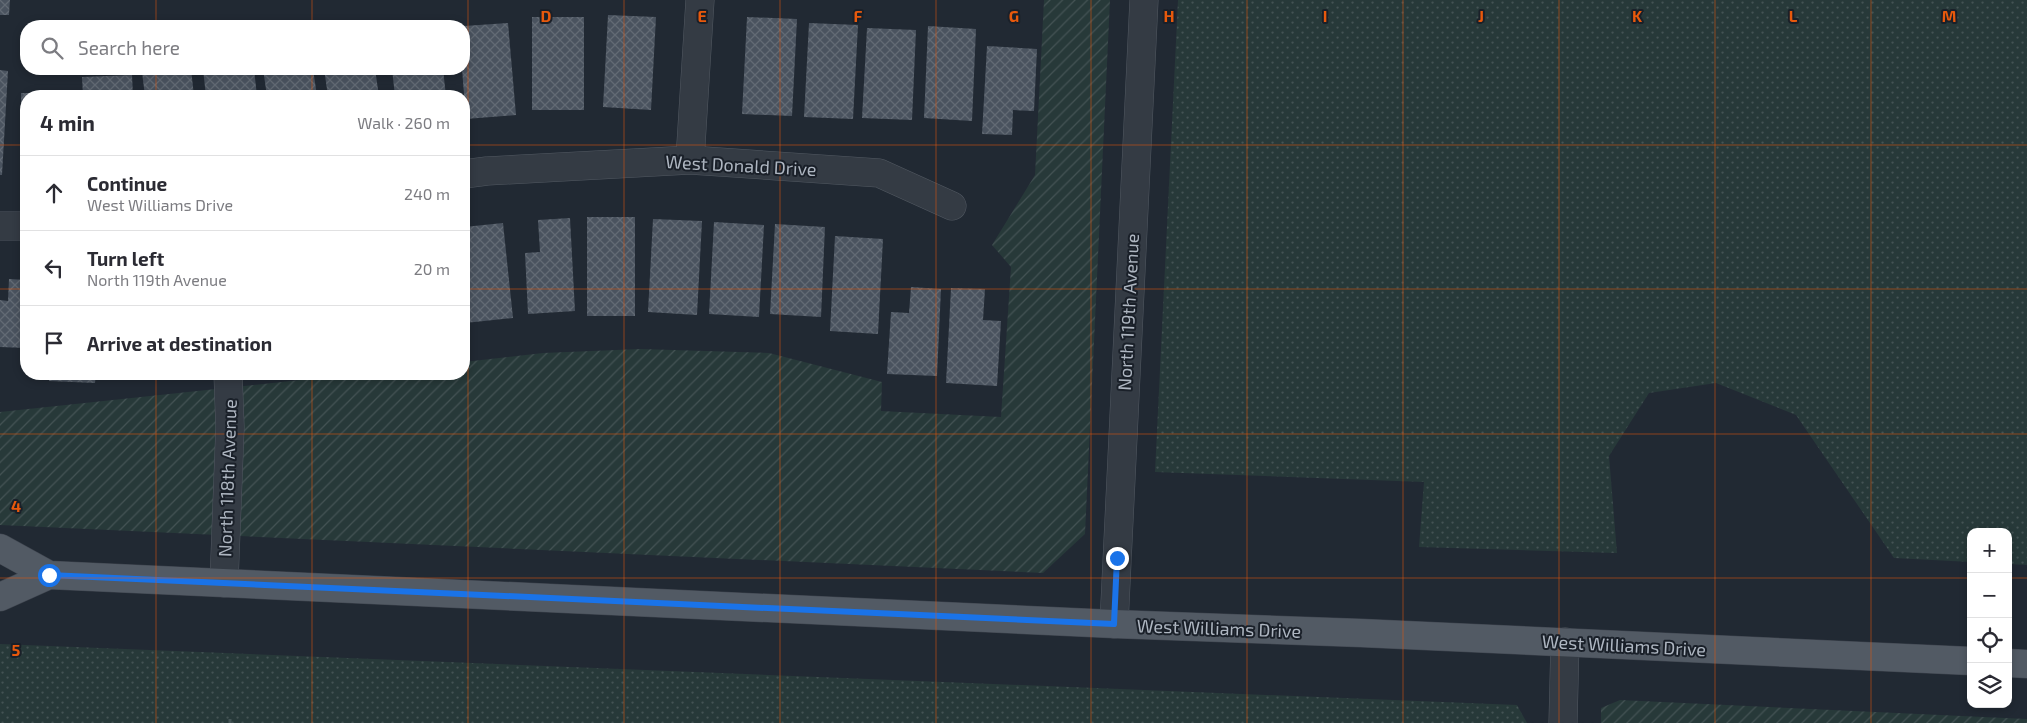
<!DOCTYPE html>
<meta charset="utf-8">
<style>
body{margin:0;font-family:"Exo 2",sans-serif;background:#f7f7f7;color:#2b2b33}
.controls{position:absolute;right:15px;bottom:15px;display:grid;overflow:hidden;border-radius:10px;box-shadow:0 2px 8px #0003}
.controls button{width:45px;height:45px;display:grid;place-items:center;padding:0;border:0;border-bottom:1px solid #e1e1e2;background:#fff;color:#2b2b33;font:25px sans-serif}
.stop{position:absolute;width:15px;height:15px;margin:-11px;border:4px solid #1a73e8;border-radius:50%;background:#fff}
.stop.end{background:#1a73e8;border-color:#fff;box-shadow:0 1px 5px #0008}
.list{margin:0;padding:0;list-style:none}
h2{display:flex;justify-content:space-between;align-items:center;height:65px;margin:0;padding:0 20px;font-size:21px}
h2 small{font-size:16px;font-weight:400;color:#7c7c81}
.list li{display:grid;grid-template-columns:32px 1fr auto;gap:15px;align-items:center;box-sizing:border-box;height:75px;padding:0 20px;border-top:1px solid #e1e1e2}
.list b{display:block;font-size:19px;white-space:nowrap}
.list p{margin:0;font-size:16px;white-space:nowrap;color:#7c7c81}
.list em{font-size:16px;font-style:normal;color:#7c7c81}
.icon{flex:none;width:28px;height:28px;fill:none;stroke:currentColor;stroke-width:2;stroke-linecap:round;stroke-linejoin:round}
.map{position:relative;flex:none;width:2027px;height:723px;overflow:hidden}
.search{position:absolute;background:#fff;box-shadow:0 2px 8px #0003;left:20px;top:20px;width:450px;height:55px;display:flex;align-items:center;gap:12px;box-sizing:border-box;padding:0 18px;border-radius:20px;color:#7c7c81;font-size:19px}
.panel{position:absolute;background:#fff;box-shadow:0 2px 8px #0003;left:20px;top:90px;width:450px;height:290px;border-radius:20px}
.map>svg:first-child{display:block}
.grass{fill:url(#grass-dots)}
.garden{fill:url(#garden-furrows)}
.building{fill:url(#building-cross-hatch)}
.lines{fill:none;stroke-linecap:round;stroke-linejoin:round}
.minor-casing{stroke:#525962;stroke-width:29}
.major-casing{stroke:#3e444e;stroke-width:29}
.path{stroke:#445456;stroke-width:3;stroke-dasharray:4 4;stroke-linecap:butt}
.minor{stroke:#343b44;stroke-width:28}
.major{stroke:#525a64;stroke-width:28}
.route{stroke:#1a73e8;stroke-width:6}
.grid{fill:none;stroke:#e8590c;stroke-width:1;stroke-opacity:0.55}
.labels{text-anchor:middle;dominant-baseline:central;stroke-width:4;stroke-linejoin:round;paint-order:stroke}
.street-label{font-size:18px;fill:#aeb6c1;stroke:#1a2029}
.grid-label{font-size:16px;text-anchor:middle;font-weight:bold;fill:#e8590c;stroke:#1a2029;stroke-width:4;stroke-linejoin:round;paint-order:stroke}
</style>
<div class="map">
<svg width="2027" height="723" viewBox="0 0 2027 723">
<defs>
<pattern id="grass-dots" width="8" height="8" patternUnits="userSpaceOnUse" patternTransform="scale(1.25)"><rect width="8" height="8" fill="#273939"/><path d="M2 2h.1M6 6h.1" fill="none" stroke="#445354" stroke-width="1.8" stroke-linecap="round"/></pattern>
<pattern id="garden-furrows" width="10" height="10" patternUnits="userSpaceOnUse" patternTransform="scale(1.25)"><rect width="10" height="10" fill="#273939"/><path d="M-1 1l2-2M0 10L10 0M9 11l2-2" fill="none" stroke="#445354"/></pattern>
<pattern id="building-cross-hatch" width="8" height="8" patternUnits="userSpaceOnUse" patternTransform="scale(1.25)"><rect width="8" height="8" fill="#4a535f"/><path d="M0 0l8 8M0 8l8-8" fill="none" stroke="#626a74"/></pattern>
</defs>
<rect width="100%" height="100%" fill="#212933"/>
<path class="grass" d="M 1178,0 L 2027,0 L 2027,565 L 2008,564 L 2008,532 L 1971,532 L 1971,562 L 1894,558 L 1796,415 L 1716,383 L 1649,393 L 1609,456 L 1617,553 L 1419,547 L 1424,482 L 1155,472 Z
M 0,644 L 1517,705 L 1527,723 L 0,723 Z"/>
<path class="garden" d="M 1044,0 L 1110,0 L 1085,534 L 1043,573 L 0,525 L 0,412 L 356,374 L 464,374 L 464,362 L 543,353 L 640,349 L 769,353 L 882,382 L 881,411 L 1001,417 L 1011,267 L 992,245 L 1035,175 Z
M 1620,700 L 2027,719 L 2027,723 L 1601,723 L 1601,708 Z"/>
<path class="building" d="M 0,0 L 10,0 L 9,15 L 0,15 Z
M 608,15 L 656,17 L 651,110 L 603,107 Z
M 532,17 L 584,17 L 584,110 L 532,110 Z
M 747,17 L 797,19 L 792,116 L 742,114 Z
M 508,23 L 516,115 L 466,119 L 462,69 L 464,26 Z
M 809,23 L 858,25 L 853,119 L 804,117 Z
M 928,26 L 976,29 L 972,121 L 924,118 Z
M 867,28 L 916,30 L 912,120 L 862,118 Z
M 987,46 L 1037,49 L 1034,111 L 1013,110 L 1012,135 L 982,134 Z
M 173,69 L 191,69 L 194,96 L 145,96 L 142,72 Z
M 203,69 L 254,69 L 257,96 L 206,96 Z
M 263,69 L 313,69 L 317,96 L 267,96 Z
M 324,69 L 375,69 L 379,96 L 328,96 Z
M 392,69 L 443,69 L 446,96 L 395,96 Z
M 0,70 L 8,71 L 2,175 L 0,175 Z
M 132,75 L 133,96 L 83,96 L 82,77 Z
M 21,93 L 71,93 L 71,96 L 26,96 L 26,168 L 22,168 Z
M 587,217 L 635,217 L 635,316 L 587,316 Z
M 570,218 L 575,311 L 528,314 L 525,253 L 540,252 L 538,220 Z
M 653,219 L 702,221 L 697,315 L 648,312 Z
M 714,222 L 764,225 L 759,317 L 709,314 Z
M 503,223 L 513,318 L 465,323 L 464,227 Z
M 775,224 L 825,227 L 821,317 L 770,314 Z
M 835,236 L 883,239 L 878,334 L 830,331 Z
M 9,279 L 26,280 L 26,348 L 0,347 L 0,300 L 8,301 Z
M 911,287 L 941,289 L 937,376 L 887,374 L 891,312 L 909,313 Z
M 951,288 L 985,289 L 983,320 L 1001,321 L 997,386 L 946,383 Z
M 50,374 L 96,374 L 95,383 L 49,381 Z"/>
<g class="lines">
<g class="minor-casing">
<path id="minor" d="M 690,160 L 700,0
M 464,174 L 487,171 L 690,160 L 879,173 L 952,206
M 0,226 L 26,226
M 224,583 L 230,427 L 228,374
M 1114,624 L 1144,0
M 1563,723 L 1565,642"/>
</g>
<g class="major-casing">
<path id="major" d="M 0,548 L 49,575 L 1114,624 L 1361,633 L 1971,661
M 0,597 L 49,575
M 2008,663 L 2027,664"/>
</g>
<path class="path" d="M 230,723 L 230,716"/>
<use href="#minor" class="minor"/>
<use href="#major" class="major"/>
</g>
<g class="lines">
<path class="route" d="M 49,575 L 1114,624 L 1117,558"/>
</g>
<path class="grid" d="M 156,0 L 156,26M 312,0 L 312,26M 468,0 L 468,723M 624,0 L 624,723M 780,0 L 780,723M 936,0 L 936,723M 1091,0 L 1091,723M 1247,0 L 1247,723M 1403,0 L 1403,723M 1559,0 L 1559,723M 1715,0 L 1715,723M 1871,0 L 1871,723M 156,69 L 156,96M 312,69 L 312,96M 0,145 L 26,145M 464,145 L 2027,145M 0,289 L 26,289M 464,289 L 2027,289M 156,374 L 156,723M 312,374 L 312,723M 0,434 L 2027,434M 0,578 L 1971,578M 2008,578 L 2027,578"/>
<g class="labels">
<g class="street-label">
<text transform="translate(741 165) rotate(3)">West Donald Drive</text>
<text transform="translate(1128 312) rotate(-87)">North 119th Avenue</text>
<text transform="translate(227 478) rotate(-88)">North 118th Avenue</text>
<text transform="translate(1219 628) rotate(2)">West Williams Drive</text>
<text transform="translate(1624 645) rotate(3)">West Williams Drive</text>
</g>
</g>
<g class="grid-label">
<text x="546" y="22">D</text>
<text x="702" y="22">E</text>
<text x="858" y="22">F</text>
<text x="1014" y="22">G</text>
<text x="1169" y="22">H</text>
<text x="1325" y="22">I</text>
<text x="1481" y="22">J</text>
<text x="1637" y="22">K</text>
<text x="1793" y="22">L</text>
<text x="1949" y="22">M</text>
<text x="16" y="512">4</text>
<text x="16" y="656">5</text>
</g>
</svg>
<div class="controls">
<button>+</button>
<button>−</button>
<button><svg class="icon" aria-label="locate" viewBox="0 0 24 24"><circle cx="12" cy="12" r="6"/><path d="M12 2v4M12 18v4M2 12h4M18 12h4"/></svg></button>
<button><svg class="icon" aria-label="layers" viewBox="0 0 24 24"><path d="M12 4l9 5-9 5-9-5zM3 14l9 5 9-5"/></svg></button>
</div>
<div class="stop" style="left:49px;top:575px"></div>
<div class="stop end" style="left:1117px;top:558px"></div>
<div class="search"><svg class="icon" aria-label="search" viewBox="0 0 24 24"><circle cx="10" cy="10" r="6"/><path d="M15 15l6 6"/></svg>Search here</div>
<section class="panel">
<h2>4 min<small>Walk · 260 m</small></h2>
<ul class="list">
<li><svg class="icon" aria-label="ahead" viewBox="0 0 24 24"><path d="M12 20V5M6 11l6-6 6 6"/></svg><div><b>Continue</b><p>West Williams Drive</p></div><em>240 m</em></li>
<li><svg class="icon" aria-label="left" viewBox="0 0 24 24"><path d="M17 20v-9H6M10 6l-5 5 5 5"/></svg><div><b>Turn left</b><p>North 119th Avenue</p></div><em>20 m</em></li>
<li><svg class="icon" aria-label="arrive" viewBox="0 0 24 24"><path d="M6 21V4h12l-3 4 3 4H6"/></svg><div><b>Arrive at destination</b></div></li>
</ul>
</section>
</div>
